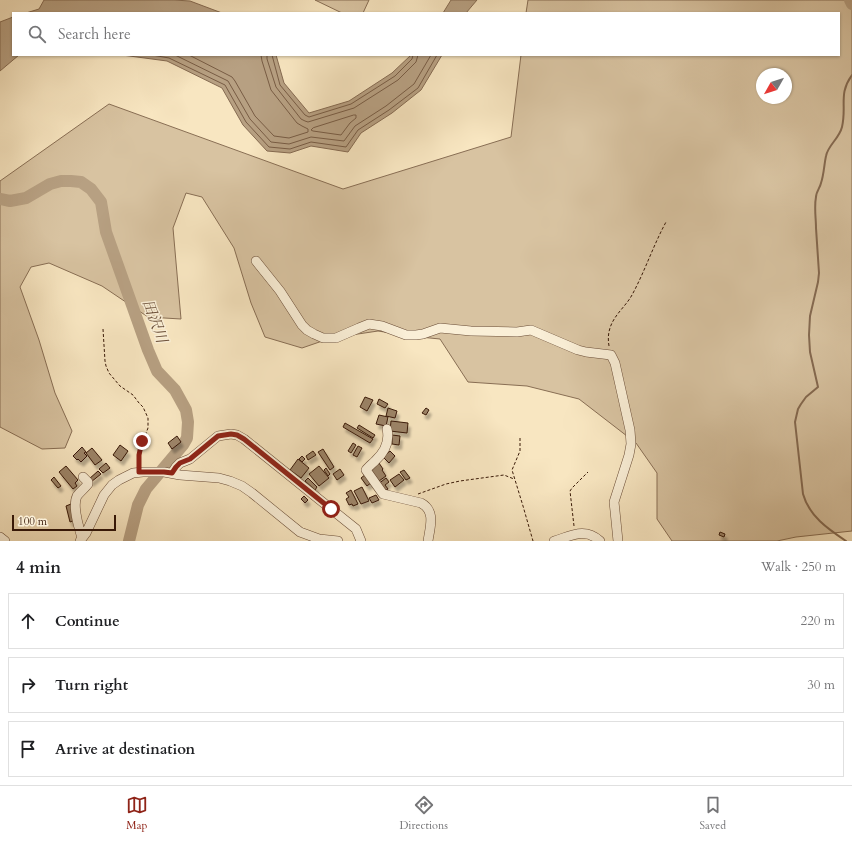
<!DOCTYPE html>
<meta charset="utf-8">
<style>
body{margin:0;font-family:Cardo,"Noto Serif JP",serif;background:#f2f2f2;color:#202124}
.compass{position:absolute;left:756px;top:68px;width:36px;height:36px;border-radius:50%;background:#fff;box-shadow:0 1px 3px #0004;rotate:231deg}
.scale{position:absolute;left:12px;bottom:10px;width:104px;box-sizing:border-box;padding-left:4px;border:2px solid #391907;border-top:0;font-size:11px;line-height:14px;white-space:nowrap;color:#391907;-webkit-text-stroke:3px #faefd7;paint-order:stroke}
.stop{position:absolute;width:12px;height:12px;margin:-9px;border:3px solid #8f2418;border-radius:50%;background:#fff}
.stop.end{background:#8f2418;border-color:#fff;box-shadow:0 1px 4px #0008}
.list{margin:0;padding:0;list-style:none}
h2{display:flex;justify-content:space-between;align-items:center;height:52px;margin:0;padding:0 16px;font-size:17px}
h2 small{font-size:13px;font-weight:400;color:#757577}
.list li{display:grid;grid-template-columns:26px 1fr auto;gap:12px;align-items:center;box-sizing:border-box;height:56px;margin:0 8px 8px;padding:0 8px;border:1px solid #e0e0e0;border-radius:0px}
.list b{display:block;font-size:15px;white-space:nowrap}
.list em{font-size:13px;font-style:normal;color:#757577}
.icon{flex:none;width:22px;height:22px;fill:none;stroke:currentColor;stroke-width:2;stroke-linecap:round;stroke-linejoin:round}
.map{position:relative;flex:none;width:852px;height:541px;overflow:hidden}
.search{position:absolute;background:#fff;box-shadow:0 1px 3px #0004;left:12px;right:12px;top:12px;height:44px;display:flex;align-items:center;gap:10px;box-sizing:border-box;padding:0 14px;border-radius:0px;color:#757577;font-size:15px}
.sheet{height:244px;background:#fff}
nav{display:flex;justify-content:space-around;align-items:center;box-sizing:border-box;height:56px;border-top:1px solid #e0e0e0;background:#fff;font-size:11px;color:#757577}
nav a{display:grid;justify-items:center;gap:2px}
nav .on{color:#8f2418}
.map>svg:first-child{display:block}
.green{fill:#d8c3a1;stroke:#886e54;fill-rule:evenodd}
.water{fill:#b7a082;stroke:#856a51}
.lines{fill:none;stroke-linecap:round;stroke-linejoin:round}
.shore{stroke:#785c44;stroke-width:1}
.stream{stroke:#856a51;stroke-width:2}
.river{stroke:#b7a082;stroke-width:12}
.building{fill:#9c8468;stroke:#391907;filter:url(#shadow)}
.minor-casing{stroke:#694c36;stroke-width:10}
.path{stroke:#391907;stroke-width:1;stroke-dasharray:3 2;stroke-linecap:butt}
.minor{stroke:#faefd7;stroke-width:9}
.route{stroke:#8f2418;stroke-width:5}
.labels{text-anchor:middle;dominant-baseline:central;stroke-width:3;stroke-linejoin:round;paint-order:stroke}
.water-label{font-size:15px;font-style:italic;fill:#6b4f38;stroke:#faefd7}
</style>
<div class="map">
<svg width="852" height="541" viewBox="0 0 852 541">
<defs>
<filter id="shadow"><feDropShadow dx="2.5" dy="4.5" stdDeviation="1" flood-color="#0004"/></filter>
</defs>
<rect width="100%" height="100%" fill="#f8e6c1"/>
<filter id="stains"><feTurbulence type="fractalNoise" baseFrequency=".005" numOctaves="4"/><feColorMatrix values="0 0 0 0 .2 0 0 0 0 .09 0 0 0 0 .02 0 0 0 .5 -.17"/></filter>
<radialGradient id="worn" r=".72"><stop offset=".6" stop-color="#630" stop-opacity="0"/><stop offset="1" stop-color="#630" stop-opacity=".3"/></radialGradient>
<path class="green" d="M 315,0 L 369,0 L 363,13 L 342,13 Z
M 528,0 L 852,0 L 852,531 L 796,537 L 777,541 L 672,541 L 657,519 L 657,473 L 636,443 L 579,399 L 527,386 L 468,382 L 440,339 L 410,336 L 378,331 L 331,338 L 302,348 L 265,337 L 251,303 L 234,248 L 202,197 L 186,193 L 173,228 L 181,319 L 148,317 L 102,286 L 49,263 L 31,267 L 20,287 L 39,340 L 55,393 L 72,431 L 65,448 L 42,449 L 0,427 L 0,181 L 109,104 L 343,189 L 511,137 L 521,55 L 839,55 L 839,13 L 526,13 ZM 762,74 L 786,74 L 786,98 L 762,98 Z"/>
<path class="water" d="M 44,0 L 174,0 L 190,1 L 222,13 L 26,13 L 39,9 Z
M 451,0 L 477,0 L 466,13 L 443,13 Z
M 13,17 L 13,55 L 19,55 L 0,71 L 0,22 Z
M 122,55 L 276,55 L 284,83 L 309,113 L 349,101 L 392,73 L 411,55 L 442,55 L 421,90 L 392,113 L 361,133 L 348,152 L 311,146 L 290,153 L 267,151 L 243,125 L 222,88 L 167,61 Z"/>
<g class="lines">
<path class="shore" d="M 152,55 L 169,58 L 225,85 L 246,122 L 269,147 L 290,149 L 311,142 L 346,147 L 358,130 L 389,110 L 418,88 L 437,55
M 175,55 L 228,81 L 250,119 L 271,142 L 289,144 L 311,137 L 344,141 L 355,126 L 386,106 L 414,84 L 431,55
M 189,55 L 232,77 L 235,81 L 255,116 L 274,136 L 289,138 L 308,132 L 308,129 L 302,126 L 297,123 L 271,90 L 262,61 L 261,55
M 267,55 L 267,59 L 276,87 L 301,119 L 305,121 L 308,122 L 354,108 L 398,80 L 416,62 L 418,55
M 272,55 L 280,85 L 305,115 L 309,117 L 351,104 L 395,76 L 412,59 L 413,55
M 354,115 L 356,115 L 356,118 L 350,123 L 341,135 L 313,131 L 311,130 L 313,128 Z"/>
<path class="stream" d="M 846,541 C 828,529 809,516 803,494 L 795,422 L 798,409 L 801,404 L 806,397 L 818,387 L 810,352 L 809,335 L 810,316 L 818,282 L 819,273 C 818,258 817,243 816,228 C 816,218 814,207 816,197 C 816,192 820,188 821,183 C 824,174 824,165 826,156 C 828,145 839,139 842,127 C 847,106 838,94 852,75"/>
<path class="river" d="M 850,0 L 852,4
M 0,199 L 10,201 L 26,198 L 50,184 L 61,181 L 71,181 L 81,182 L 91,189 L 101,202 L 106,232 L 148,350 L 157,371 L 175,390 L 186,410 L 188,422 L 187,438 L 183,445 L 146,489 L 138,505 L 129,541"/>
</g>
<path class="building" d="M 365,397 L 373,400 L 367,411 L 360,407 Z
M 379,399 L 388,404 L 385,408 L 377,404 Z
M 388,408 L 397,411 L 395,418 L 386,416 Z
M 426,408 L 429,410 L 426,415 L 422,413 Z
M 379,415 L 388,417 L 386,426 L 376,424 Z
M 391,421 L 408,423 L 407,433 L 390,431 Z
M 345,423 L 373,439 L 370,443 L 343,427 Z
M 359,425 L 375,435 L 373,438 L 357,428 Z
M 392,435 L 400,436 L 399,445 L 392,444 Z
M 177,436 L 181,442 L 172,449 L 168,443 Z
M 353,443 L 356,445 L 351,453 L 348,451 Z
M 120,445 L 128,451 L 121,461 L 113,455 Z
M 358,446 L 362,448 L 357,457 L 353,455 Z
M 82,447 L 86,452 L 84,453 L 87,456 L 81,462 L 78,459 L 77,460 L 73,456 Z
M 92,448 L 102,460 L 95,465 L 86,453 Z
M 323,449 L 334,467 L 330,470 L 318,452 Z
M 313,451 L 316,455 L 308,460 L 306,456 Z
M 390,451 L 395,456 L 389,463 L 383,457 Z
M 302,456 L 305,459 L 302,462 L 299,459 Z
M 298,459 L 309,468 L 301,478 L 290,470 Z
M 106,463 L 110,468 L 103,473 L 99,469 Z
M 379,463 L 383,469 L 382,470 L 386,476 L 379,481 L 370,469 Z
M 66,466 L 78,480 L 75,483 L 77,486 L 73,489 L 59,472 Z
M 319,466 L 329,478 L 319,486 L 309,474 Z
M 326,468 L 330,474 L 328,476 L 324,470 Z
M 340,469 L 344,475 L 337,480 L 333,474 Z
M 404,470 L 410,478 L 406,480 L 400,472 Z
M 98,471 L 101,474 L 91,482 L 89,479 Z
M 366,474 L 372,482 L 367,486 L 361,478 Z
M 399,474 L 404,480 L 395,487 L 390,480 Z
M 54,477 L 61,486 L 58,488 L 51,480 Z
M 308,478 L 317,487 L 315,490 L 305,481 Z
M 386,478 L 389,482 L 385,485 L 388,489 L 383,492 L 377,485 Z
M 362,487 L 369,501 L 361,504 L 354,491 Z
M 351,490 L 358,504 L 353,506 L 352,504 L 349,505 L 346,499 L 349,497 L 346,493 Z
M 376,495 L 379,500 L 372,503 L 369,498 Z
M 304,496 L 308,500 L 305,503 L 301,499 Z
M 71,504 L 75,520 L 70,522 L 66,506 Z
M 720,532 L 725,534 L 724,537 L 719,535 Z"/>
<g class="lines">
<g class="minor-casing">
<path id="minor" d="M 256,261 L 280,291 L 302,325 L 307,330 L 314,334 L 323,338 L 336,338 L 359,328 L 369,324 L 382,326 L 406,335 L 416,335 L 423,334 L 440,328 L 471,331 L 517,332 L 531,330 L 578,350 L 586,352 L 611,355 L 615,363 L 630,430 L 631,444 L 629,455 L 614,502 L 615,511 L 618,541
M 387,429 C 390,442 385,452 375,461 C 372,464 368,467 366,470 L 383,494 L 421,503 C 436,511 430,527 428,541
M 172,473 L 176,467 L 180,463 L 190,459 L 218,436 L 231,434 L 237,435 L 244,439 L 356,529 L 361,541
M 0,537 L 5,541
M 82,538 C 79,528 72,506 77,496 C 80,492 85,488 88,484 L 88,482 L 83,477
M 80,541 L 86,533 L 104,495 L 112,485 L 119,480 L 133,473 L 143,472 L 164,472 L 180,475 L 219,478 L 230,481 L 242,486 L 252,493 L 300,532 L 319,539 L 338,541
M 554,541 C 571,536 585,527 600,541"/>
</g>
<path class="path" d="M 103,329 L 105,361 L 106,366 L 109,373 L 120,386 L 133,395 L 139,403 L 143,407 L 148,418 L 148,428 L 141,446 L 139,455 L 139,464
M 609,346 C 608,340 608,334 610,328 C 614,315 626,306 632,295 C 645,271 653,246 666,222
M 520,438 L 520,451 L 512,470 L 523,506 L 533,541
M 418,494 L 446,484 L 460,481 L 504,475 L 514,479
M 574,526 L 570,491 L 572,488 L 588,472"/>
<use href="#minor" class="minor"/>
</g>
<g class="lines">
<path class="route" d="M 142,441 L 139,455 L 139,472 L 164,472 L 172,473 L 176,467 L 180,463 L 190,459 L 218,436 L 231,434 L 237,435 L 244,439 L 331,509"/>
</g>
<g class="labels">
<g class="water-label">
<text transform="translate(155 321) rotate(70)">田沢川</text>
</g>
</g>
<rect width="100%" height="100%" filter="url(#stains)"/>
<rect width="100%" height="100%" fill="url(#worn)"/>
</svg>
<svg class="compass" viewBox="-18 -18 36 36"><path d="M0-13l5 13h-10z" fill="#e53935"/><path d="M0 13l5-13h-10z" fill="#757577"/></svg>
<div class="scale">100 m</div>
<div class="stop" style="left:331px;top:509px"></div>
<div class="stop end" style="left:142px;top:441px"></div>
<div class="search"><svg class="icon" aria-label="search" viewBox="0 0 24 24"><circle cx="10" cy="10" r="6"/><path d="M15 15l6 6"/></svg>Search here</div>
</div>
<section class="sheet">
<h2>4 min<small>Walk · 250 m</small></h2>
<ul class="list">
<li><svg class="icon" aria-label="ahead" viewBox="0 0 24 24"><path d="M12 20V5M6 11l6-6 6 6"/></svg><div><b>Continue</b></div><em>220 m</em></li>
<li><svg class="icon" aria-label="right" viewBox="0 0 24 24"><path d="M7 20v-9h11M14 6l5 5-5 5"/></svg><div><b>Turn right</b></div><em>30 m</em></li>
<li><svg class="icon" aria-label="arrive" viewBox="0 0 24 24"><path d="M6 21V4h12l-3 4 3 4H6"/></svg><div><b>Arrive at destination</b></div></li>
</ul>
</section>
<nav>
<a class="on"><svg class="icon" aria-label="map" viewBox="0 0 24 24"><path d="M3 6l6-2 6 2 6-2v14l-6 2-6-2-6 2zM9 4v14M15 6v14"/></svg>Map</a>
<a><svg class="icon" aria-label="directions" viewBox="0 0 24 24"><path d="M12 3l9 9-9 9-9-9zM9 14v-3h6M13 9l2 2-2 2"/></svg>Directions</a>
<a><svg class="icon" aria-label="saved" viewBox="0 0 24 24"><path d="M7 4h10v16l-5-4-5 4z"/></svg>Saved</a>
</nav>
